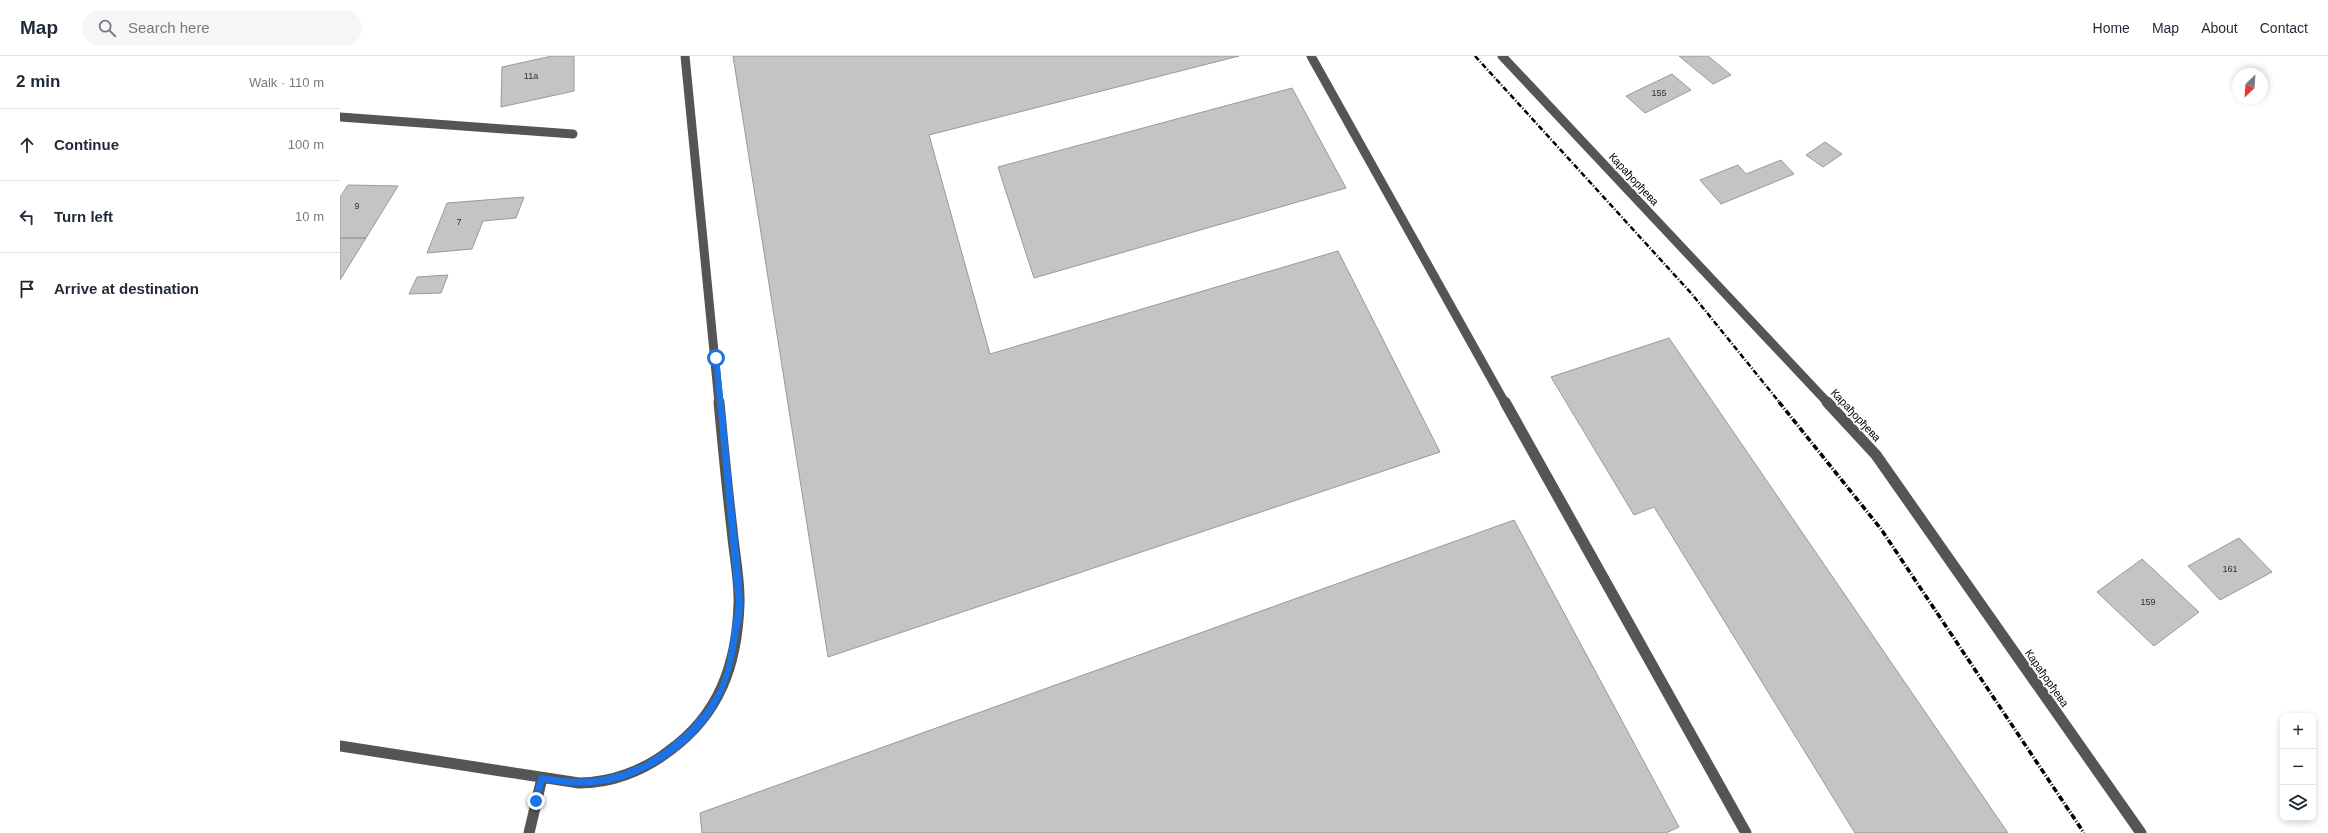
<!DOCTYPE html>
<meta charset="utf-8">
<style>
body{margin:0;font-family:Helvetica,sans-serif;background:#f6f6f7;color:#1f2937}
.controls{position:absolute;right:12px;bottom:12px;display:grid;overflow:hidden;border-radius:8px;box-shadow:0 2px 6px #0003}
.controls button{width:36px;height:36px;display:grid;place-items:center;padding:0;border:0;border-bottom:1px solid #e0e1e3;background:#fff;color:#1f2937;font:20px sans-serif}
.compass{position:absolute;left:1892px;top:12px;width:36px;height:36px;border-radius:50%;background:#fff;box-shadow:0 2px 6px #0003;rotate:205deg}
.stop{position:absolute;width:12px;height:12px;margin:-9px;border:3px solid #1a73e8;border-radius:50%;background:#fff}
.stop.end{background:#1a73e8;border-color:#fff;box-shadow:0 1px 4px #0008}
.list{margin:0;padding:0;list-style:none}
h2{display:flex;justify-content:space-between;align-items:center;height:52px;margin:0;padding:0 16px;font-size:17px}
h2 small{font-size:13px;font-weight:400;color:#747a83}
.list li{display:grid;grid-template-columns:26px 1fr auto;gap:12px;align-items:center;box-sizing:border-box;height:72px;padding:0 16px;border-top:1px solid #e0e1e3}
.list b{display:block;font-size:15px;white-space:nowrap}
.list em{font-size:13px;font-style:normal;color:#747a83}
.icon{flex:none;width:22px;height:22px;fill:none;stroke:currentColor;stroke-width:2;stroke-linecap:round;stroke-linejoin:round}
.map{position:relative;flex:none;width:1988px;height:777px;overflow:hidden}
header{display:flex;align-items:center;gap:24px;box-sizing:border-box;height:56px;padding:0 20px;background:#fff;border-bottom:1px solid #e0e1e3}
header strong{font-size:19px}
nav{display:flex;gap:22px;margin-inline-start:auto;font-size:14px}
.search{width:280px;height:36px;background:#f6f6f7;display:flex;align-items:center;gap:10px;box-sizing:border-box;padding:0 14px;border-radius:22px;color:#747a83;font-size:15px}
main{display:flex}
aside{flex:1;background:#fff}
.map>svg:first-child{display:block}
.building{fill:#c4c4c4;stroke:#999}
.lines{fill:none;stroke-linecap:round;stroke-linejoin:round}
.minor-far1{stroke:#555;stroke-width:9}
.minor{stroke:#555;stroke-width:11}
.rail-far1{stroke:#000;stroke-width:2.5;stroke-dasharray:5.5 2 1 2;stroke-linecap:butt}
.rail{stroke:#000;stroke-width:3.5;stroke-dasharray:6 2 1 2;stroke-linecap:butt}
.route{fill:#1a73e8}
.labels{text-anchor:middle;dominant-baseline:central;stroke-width:3;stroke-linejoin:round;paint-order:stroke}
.number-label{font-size:9px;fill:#313131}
.street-label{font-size:11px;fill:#000;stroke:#fff}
</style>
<header>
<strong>Map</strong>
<div class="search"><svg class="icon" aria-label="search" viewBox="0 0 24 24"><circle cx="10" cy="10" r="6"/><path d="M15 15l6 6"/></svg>Search here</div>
<nav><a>Home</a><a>Map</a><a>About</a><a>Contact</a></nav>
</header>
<main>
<aside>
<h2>2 min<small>Walk · 110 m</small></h2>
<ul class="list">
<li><svg class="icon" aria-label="ahead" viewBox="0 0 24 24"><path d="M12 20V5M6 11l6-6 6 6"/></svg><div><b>Continue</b></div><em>100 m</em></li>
<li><svg class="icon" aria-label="left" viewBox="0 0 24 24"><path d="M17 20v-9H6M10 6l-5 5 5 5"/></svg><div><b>Turn left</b></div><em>10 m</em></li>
<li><svg class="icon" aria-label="arrive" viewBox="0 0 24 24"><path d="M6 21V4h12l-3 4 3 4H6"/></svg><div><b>Arrive at destination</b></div></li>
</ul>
</aside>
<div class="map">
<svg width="1988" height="777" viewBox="0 0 1988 777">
<rect width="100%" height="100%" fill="#fff"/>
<path class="building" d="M 212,0 L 234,0 L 234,35 L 161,51 L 162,11 Z
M 393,0 L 899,0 L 589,79 L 650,298 L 998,195 L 1100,396 L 488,601 Z
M 1339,0 L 1368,0 L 1391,19 L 1373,28 Z
M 1332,18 L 1351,34 L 1305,57 L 1286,40 Z
M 952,32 L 1006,132 L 694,222 L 658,111 Z
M 1485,86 L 1502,98 L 1483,111 L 1466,99 Z
M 1441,104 L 1454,118 L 1381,148 L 1360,124 L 1398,109 L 1406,118 Z
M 8,129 L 58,130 L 26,182 L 0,182 L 0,141 Z
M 184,141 L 176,162 L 143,165 L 132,193 L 87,197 L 107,147 Z
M 0,182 L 26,182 L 0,224 Z
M 108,219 L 101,237 L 69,238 L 77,221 Z
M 1329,282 L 1668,777 L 1515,777 L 1314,451 L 1294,459 L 1211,321 Z
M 1174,464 L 1339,771 L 1326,777 L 362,777 L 360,757 Z
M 1899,482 L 1932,516 L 1880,544 L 1848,510 Z
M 1802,503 L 1859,556 L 1814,590 L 1757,536 Z"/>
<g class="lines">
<path class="minor-far1" d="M 345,0 L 379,347
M 971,0 L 1165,347
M 1162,0 L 1488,347
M 0,61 L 233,78"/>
<path class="minor" d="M 1165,346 L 1406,777
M 1487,346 L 1536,399 L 1801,777
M 0,690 L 239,727 C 271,727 303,715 329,695 C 379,659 397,609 399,548 C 400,524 394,497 392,473 C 387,431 383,389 379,346
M 189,777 L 202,722"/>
<path class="rail-far1" d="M 1135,0 L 1351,237 L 1440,347"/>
<path class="rail" d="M 1439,346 L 1541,473 L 1744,777"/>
</g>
<path class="route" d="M 376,299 L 379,302 C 384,351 389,400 394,450 C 397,482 401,514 403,546 C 403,557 400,569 398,579 C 390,636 372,672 323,704 C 283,729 250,734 204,726 L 199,745 L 196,749 L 192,745 L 199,719 L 233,723 L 257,722 L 282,716 L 304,707 L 327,692 L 348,674 L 366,653 L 379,632 L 386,612 L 396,548 L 373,302 Z"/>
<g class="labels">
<g class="number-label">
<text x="191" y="20">11a</text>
<text x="1319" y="37">155</text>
<text x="17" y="150">9</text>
<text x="119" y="166">7</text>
<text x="1890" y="513">161</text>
<text x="1808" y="546">159</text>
</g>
<g class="street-label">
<text transform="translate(1294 123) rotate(47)">Карађорђева</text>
<text transform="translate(1516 359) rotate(47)">Карађорђева</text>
<text transform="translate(1707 622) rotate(55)">Карађорђева</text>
</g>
</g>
</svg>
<div class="controls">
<button>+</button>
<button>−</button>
<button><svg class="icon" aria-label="layers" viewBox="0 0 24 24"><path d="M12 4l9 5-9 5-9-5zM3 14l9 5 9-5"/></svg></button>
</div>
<svg class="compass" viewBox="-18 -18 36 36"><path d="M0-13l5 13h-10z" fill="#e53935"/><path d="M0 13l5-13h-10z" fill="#747a83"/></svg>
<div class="stop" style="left:376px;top:302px"></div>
<div class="stop end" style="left:196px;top:745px"></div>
</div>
</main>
